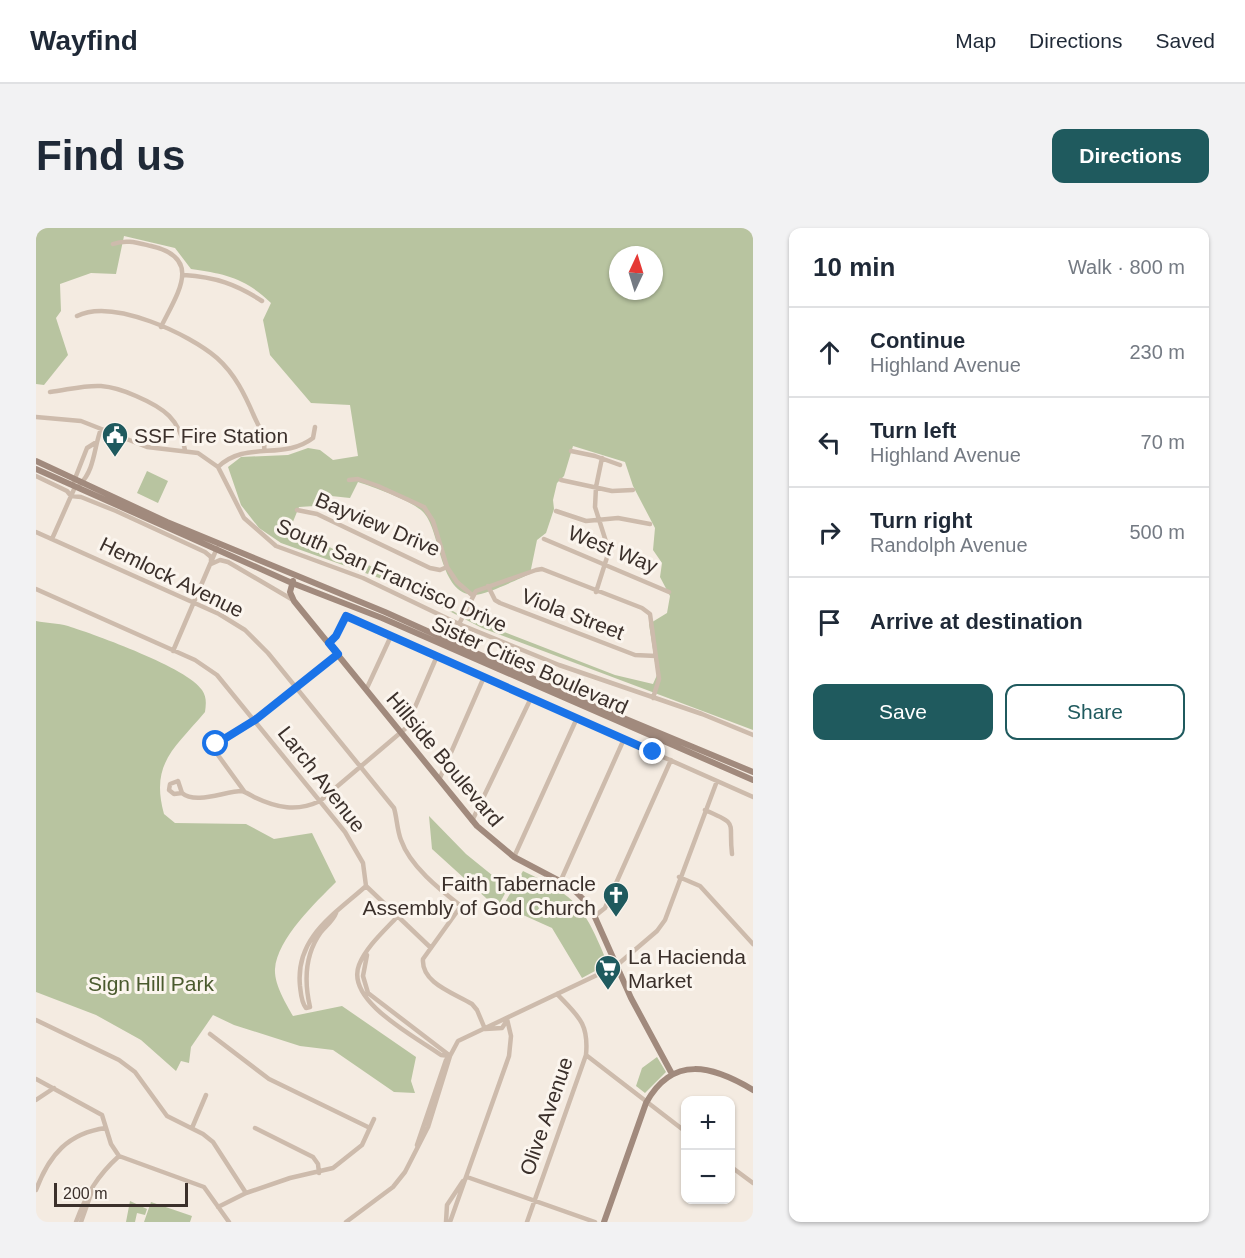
<!DOCTYPE html>
<meta charset="utf-8">
<style>
body{margin:0;font-family:Helvetica,sans-serif;background:#f2f2f3;color:#1f2937}
.controls{position:absolute;right:18px;bottom:18px;display:grid;overflow:hidden;border-radius:12px;box-shadow:0 2px 4px #0004}
.controls button{width:54px;height:54px;display:grid;place-items:center;padding:0;border:0;border-bottom:2px solid #e0e1e3;background:#fff;color:#1f2937;font:30px sans-serif}
.compass{position:absolute;left:573px;top:18px;width:54px;height:54px;border-radius:50%;background:#fff;box-shadow:0 2px 4px #0004;rotate:4deg}
.scale{position:absolute;left:18px;bottom:15px;width:134px;box-sizing:border-box;padding-left:6px;border:3px solid #3b302b;border-top:0;font-size:16px;line-height:21px;white-space:nowrap;color:#3b302b;-webkit-text-stroke:4px #fbf5ee;paint-order:stroke}
.stop{position:absolute;width:18px;height:18px;margin:-14px;border:4px solid #1a73e8;border-radius:50%;background:#fff}
.stop.end{background:#1a73e8;border-color:#fff;box-shadow:0 2px 6px #0008}
.list{margin:0;padding:0;list-style:none}
h2{display:flex;justify-content:space-between;align-items:center;height:78px;margin:0;padding:0 24px;font-size:26px}
h2 small{font-size:20px;font-weight:400;color:#747a83}
.list li{display:grid;grid-template-columns:39px 1fr auto;gap:18px;align-items:center;box-sizing:border-box;height:90px;padding:0 24px;border-top:2px solid #e0e1e3}
.list b{display:block;font-size:22px;white-space:nowrap}
.list p{margin:0;font-size:20px;white-space:nowrap;color:#747a83}
.list em{font-size:20px;font-style:normal;color:#747a83}
.actions{display:flex;gap:12px;padding:18px 24px}
.actions a{flex:1;padding:14px 0;border:2px solid #1f5a5e;border-radius:12px;text-align:center;font-size:21px;color:#1f5a5e}
.actions .main{background:#1f5a5e;color:#fff}
.icon{flex:none;width:33px;height:33px;fill:none;stroke:currentColor;stroke-width:2;stroke-linecap:round;stroke-linejoin:round}
.map{position:relative;flex:none;width:717px;height:994px;overflow:hidden;border-radius:12px}
header{display:flex;align-items:center;gap:36px;box-sizing:border-box;height:84px;padding:0 30px;background:#fff;border-bottom:2px solid #e0e1e3}
header strong{font-size:28px}
nav{display:flex;gap:33px;margin-inline-start:auto;font-size:21px}
.intro{display:flex;align-items:center;justify-content:space-between;box-sizing:border-box;height:144px;padding:0 36px}
h1{margin:0;font-size:42px}
.button{padding:15px 27px;border-radius:12px;background:#1f5a5e;color:#fff;font-size:21px;font-weight:700}
main{display:flex;gap:36px;padding:0 36px}
aside{flex:1;background:#fff;border-radius:12px;box-shadow:0 2px 4px #0004}
.map>svg:first-child{display:block}
.green{fill:#b8c4a0;fill-rule:evenodd}
.lines{fill:none;stroke-linecap:round;stroke-linejoin:round}
.street{stroke:#cdbbac;stroke-width:4.5}
.secondary{stroke:#a18a7d;stroke-width:6}
.route{stroke:#1a73e8;stroke-width:8}
.labels{text-anchor:middle;dominant-baseline:central;stroke-width:6;stroke-linejoin:round;paint-order:stroke}
.poi-label{font-size:21px;fill:#3b302b;stroke:#fbf5ee;text-anchor:start}
.street-label{font-size:21px;fill:#3b302b;stroke:#fbf5ee}
.park-label{font-size:21px;fill:#4a5a2e;stroke:#fbf5ee}
</style>
<header>
<strong>Wayfind</strong>
<nav><a>Map</a><a>Directions</a><a>Saved</a></nav>
</header>
<div class="intro"><h1>Find us</h1><a class="button">Directions</a></div>
<main>
<div class="map">
<svg width="717" height="994" viewBox="0 0 717 994">
<rect width="100%" height="100%" fill="#f4ebe1"/>
<path class="green" d="M 0,0 L 717,0 L 717,502 L 446,400 L 363,357 L 245,315 L 223,300 L 205,277 L 192,239 L 205,229 L 252,227 L 272,220 L 284,222 L 297,232 L 322,228 L 314,177 L 275,175 L 234,127 L 227,92 L 235,75 C 209,50 190,46 155,41 L 139,20 L 88,8 L 80,46 L 55,45 L 24,56 L 25,83 L 20,90 L 32,127 L 8,157 L 0,156 ZM 582,27 L 618,27 L 618,63 L 582,63 ZM 537,218 L 589,234 L 597,258 L 619,300 L 617,322 L 626,335 L 624,349 L 634,368 L 631,385 L 613,396 L 621,447 L 617,456 L 579,447 L 422,386 L 354,347 L 254,301 L 263,279 L 279,278 L 286,267 L 314,270 L 322,254 C 337,259 378,273 388,285 C 405,304 403,366 438,367 C 450,367 482,351 494,346 L 501,312 L 510,305 L 518,281 L 517,272 L 521,255 L 528,248 Z
M 111,243 L 132,253 L 122,275 L 101,265 Z
M 0,393 C 10,395 22,395 32,398 C 60,407 152,440 166,462 C 171,469 170,477 169,484 C 139,520 114,535 128,586 L 139,595 L 210,596 L 238,611 L 276,605 L 300,654 C 280,674 241,711 239,741 C 238,756 250,776 257,788 L 306,778 L 380,829 L 375,853 L 379,865 L 358,864 L 297,822 L 264,818 L 198,797 L 177,787 L 155,819 L 153,835 L 145,833 L 140,843 L 105,812 L 60,787 L 0,764 Z
M 393,588 L 430,626 L 472,660 L 461,680 L 396,621 Z
M 487,643 C 543,669 549,681 572,736 L 546,750 L 516,700 L 467,678 Z
M 621,829 L 630,844 L 609,865 L 600,858 L 606,840 Z
M 94,973 L 111,981 L 109,987 L 101,985 L 99,994 L 90,994 Z
M 115,974 L 156,988 L 154,994 L 108,994 Z"/>
<g class="lines">
<path class="street" d="M 77,16 C 90,11 102,15 115,18 C 168,30 141,66 125,99
M 148,47 C 179,49 200,56 226,73
M 41,88 C 77,70 153,106 181,130 C 199,146 209,167 218,188 C 223,199 230,210 228,222
M 14,164 C 31,162 48,157 65,158 C 77,159 89,163 100,168 C 128,180 144,191 149,222
M 0,189 L 45,193 L 111,219 L 162,225 L 182,239 L 208,290 L 240,318 L 327,350 L 423,396 L 523,437 L 666,486 L 717,507
M 535,223 L 559,228 L 584,237
M 182,239 C 210,212 247,233 277,210 L 279,199
M 0,248 L 31,263 L 35,268 L 45,269 L 80,283 L 169,324 L 175,329 L 175,336
M 313,252 L 322,251 L 342,258 L 388,279 L 397,293 L 411,339 L 421,354 L 436,367
M 525,252 L 576,263 L 597,262
M 38,253 L 51,220 L 59,215
M 44,256 C 59,242 58,218 65,201
M 261,282 L 281,286 L 394,340 L 404,342 L 411,339
M 520,283 L 550,293 L 582,290 L 614,296
M 0,304 L 183,386 L 209,402 L 232,425 L 358,580 C 361,590 361,602 365,612 C 374,638 403,661 425,678 L 387,731 C 385,755 418,765 436,776 L 441,782 L 449,801
M 16,311 L 39,259
M 508,311 L 633,364
M 175,336 L 184,332 L 192,334 L 257,372
M 452,358 L 459,372 L 464,375 L 599,427 L 620,428
M 0,361 L 159,432 L 181,447 L 309,604 L 327,635 L 330,658 L 395,720
M 560,364 L 573,323 L 559,279 L 560,259 L 566,230
M 423,396 L 440,363 L 500,342 L 506,341 L 606,380 L 614,386 L 623,451 L 617,470
M 293,415 L 300,408 L 310,388 L 717,569
M 137,423 L 181,320
M 330,462 L 355,408
M 403,552 L 448,449
M 208,563 L 179,523 L 180,516 L 219,492 L 302,426
M 146,565 L 142,553 L 134,556 L 133,562 L 138,566 L 146,565 C 160,577 189,563 206,563 C 210,564 214,567 218,569 C 241,580 261,584 284,573 L 370,500 L 401,428
M 669,582 C 704,597 692,593 696,626
M 436,593 L 495,470
M 478,629 L 541,490
M 643,649 L 664,658 L 717,716
M 525,652 L 588,511
M 300,685 C 297,693 290,698 285,704 C 269,726 268,753 274,779 L 270,780 C 265,774 265,766 264,758 C 259,709 299,686 330,658
M 559,688 L 569,680 L 635,532
M 361,689 C 348,703 330,719 323,737 C 309,773 380,809 405,827 L 414,828
M 331,727 L 327,748 L 332,765 L 413,827
M 0,792 L 83,832 L 99,844 L 131,888 L 167,906 L 177,914 L 210,965
M 449,801 L 466,800 L 470,794
M 174,806 L 233,851 L 334,900
M 550,827 L 650,904
M 0,851 L 66,887 L 75,916 L 83,928 L 168,959 L 193,994
M 0,872 L 18,860
M 156,900 L 170,867
M 219,900 L 277,929 L 282,936 L 283,945
M 381,917 L 410,832 L 414,828
M 694,938 L 717,955
M 431,949 L 559,994
M 0,962 C 13,927 32,905 70,900
M 182,979 L 210,965 L 254,950 L 297,940 L 326,917 L 338,891
M 40,994 C 50,967 61,948 83,928
M 45,994 L 56,963
M 310,994 L 357,959 L 369,944 L 392,899 L 414,828 L 422,813 L 580,738 L 621,703 L 629,692 L 681,553
M 410,994 L 411,977 L 427,953
M 414,994 L 473,828 L 475,808 L 471,791
M 491,994 L 550,827 C 553,795 542,788 521,766"/>
<path class="secondary" d="M 0,233 L 131,294 L 349,384 L 549,474 L 717,544
M 0,241 L 256,355 L 346,390 L 717,552
M 257,353 L 254,364 L 258,373 L 441,598 L 478,629 L 535,659 L 554,678 L 595,770 L 636,846
M 568,994 L 610,875 C 637,826 677,838 717,862"/>
</g>
<g class="lines">
<path class="route" d="M 180,516 L 219,492 L 302,426 L 293,415 L 300,408 L 310,388 L 617,524"/>
</g>
<defs>
<g id="civic-pin" transform="scale(1.35)"><path d="M0 17L-7.5 6A9.5 9.5 0 1 1 7.5 6Z" fill="#1f5a5e" stroke="#fbf5ee"/><path d="M-.6-6.5H3V-4.5H.6V-3L4-1V1h2V6H-6V1h2V-1L-.6-3ZM-1.2 2.5V6h2.4V2.5Z" fill="#fff"/></g>
<g id="church-pin" transform="scale(1.35)"><path d="M0 17L-7.5 6A9.5 9.5 0 1 1 7.5 6Z" fill="#1f5a5e" stroke="#fbf5ee"/><path d="M-1.2-6h2.4v3.5h3.3v2.4h-3.3V6h-2.4V-.1h-3.3v-2.4h3.3Z" fill="#fff"/></g>
<g id="supermarket-pin" transform="scale(1.35)"><path d="M0 17L-7.5 6A9.5 9.5 0 1 1 7.5 6Z" fill="#1f5a5e" stroke="#fbf5ee"/><path d="M-6-5.5h2.5l.6 2H6L4.5 2H-2.5L-4.4-4H-6ZM-1.5 3.2a1.3 1.3 0 1 0 .1 0ZM3 3.2a1.3 1.3 0 1 0 .1 0Z" fill="#fff"/></g>
</defs>
<g fill-rule="evenodd">
<use href="#civic-pin" x="79" y="207"/>
<use href="#church-pin" x="580" y="667"/>
<use href="#supermarket-pin" x="572" y="740"/>
</g>
<g class="labels">
<g class="poi-label">
<text x="98" y="207">SSF Fire Station</text>
<text x="560" y="655" text-anchor="end">Faith Tabernacle<tspan x="560" dy="24">Assembly of God Church</tspan></text>
<text x="592" y="728">La Hacienda<tspan x="592" dy="24">Market</tspan></text>
</g>
<g class="street-label">
<text transform="translate(342 296) rotate(23)">Bayview Drive</text>
<text transform="translate(577 321) rotate(22)">West Way</text>
<text transform="translate(356 347) rotate(24)">South San Francisco Drive</text>
<text transform="translate(136 349) rotate(26)">Hemlock Avenue</text>
<text transform="translate(537 386) rotate(21)">Viola Street</text>
<text transform="translate(494 437) rotate(24)">Sister Cities Boulevard</text>
<text transform="translate(409 531) rotate(50)">Hillside Boulevard</text>
<text transform="translate(286 551) rotate(52)">Larch Avenue</text>
<text transform="translate(510 888) rotate(-71)">Olive Avenue</text>
</g>
<g class="park-label">
<text x="115" y="755">Sign Hill Park</text>
</g>
</g>
</svg>
<div class="controls">
<button>+</button>
<button>−</button>
</div>
<svg class="compass" viewBox="-18 -18 36 36"><path d="M0-13l5 13h-10z" fill="#e53935"/><path d="M0 13l5-13h-10z" fill="#747a83"/></svg>
<div class="scale">200 m</div>
<div class="stop" style="left:180px;top:516px"></div>
<div class="stop end" style="left:617px;top:524px"></div>
</div>
<aside>
<h2>10 min<small>Walk · 800 m</small></h2>
<ul class="list">
<li><svg class="icon" aria-label="ahead" viewBox="0 0 24 24"><path d="M12 20V5M6 11l6-6 6 6"/></svg><div><b>Continue</b><p>Highland Avenue</p></div><em>230 m</em></li>
<li><svg class="icon" aria-label="left" viewBox="0 0 24 24"><path d="M17 20v-9H6M10 6l-5 5 5 5"/></svg><div><b>Turn left</b><p>Highland Avenue</p></div><em>70 m</em></li>
<li><svg class="icon" aria-label="right" viewBox="0 0 24 24"><path d="M7 20v-9h11M14 6l5 5-5 5"/></svg><div><b>Turn right</b><p>Randolph Avenue</p></div><em>500 m</em></li>
<li><svg class="icon" aria-label="arrive" viewBox="0 0 24 24"><path d="M6 21V4h12l-3 4 3 4H6"/></svg><div><b>Arrive at destination</b></div></li>
</ul>
<div class="actions"><a class="main">Save</a><a>Share</a></div>
</aside>
</main>
